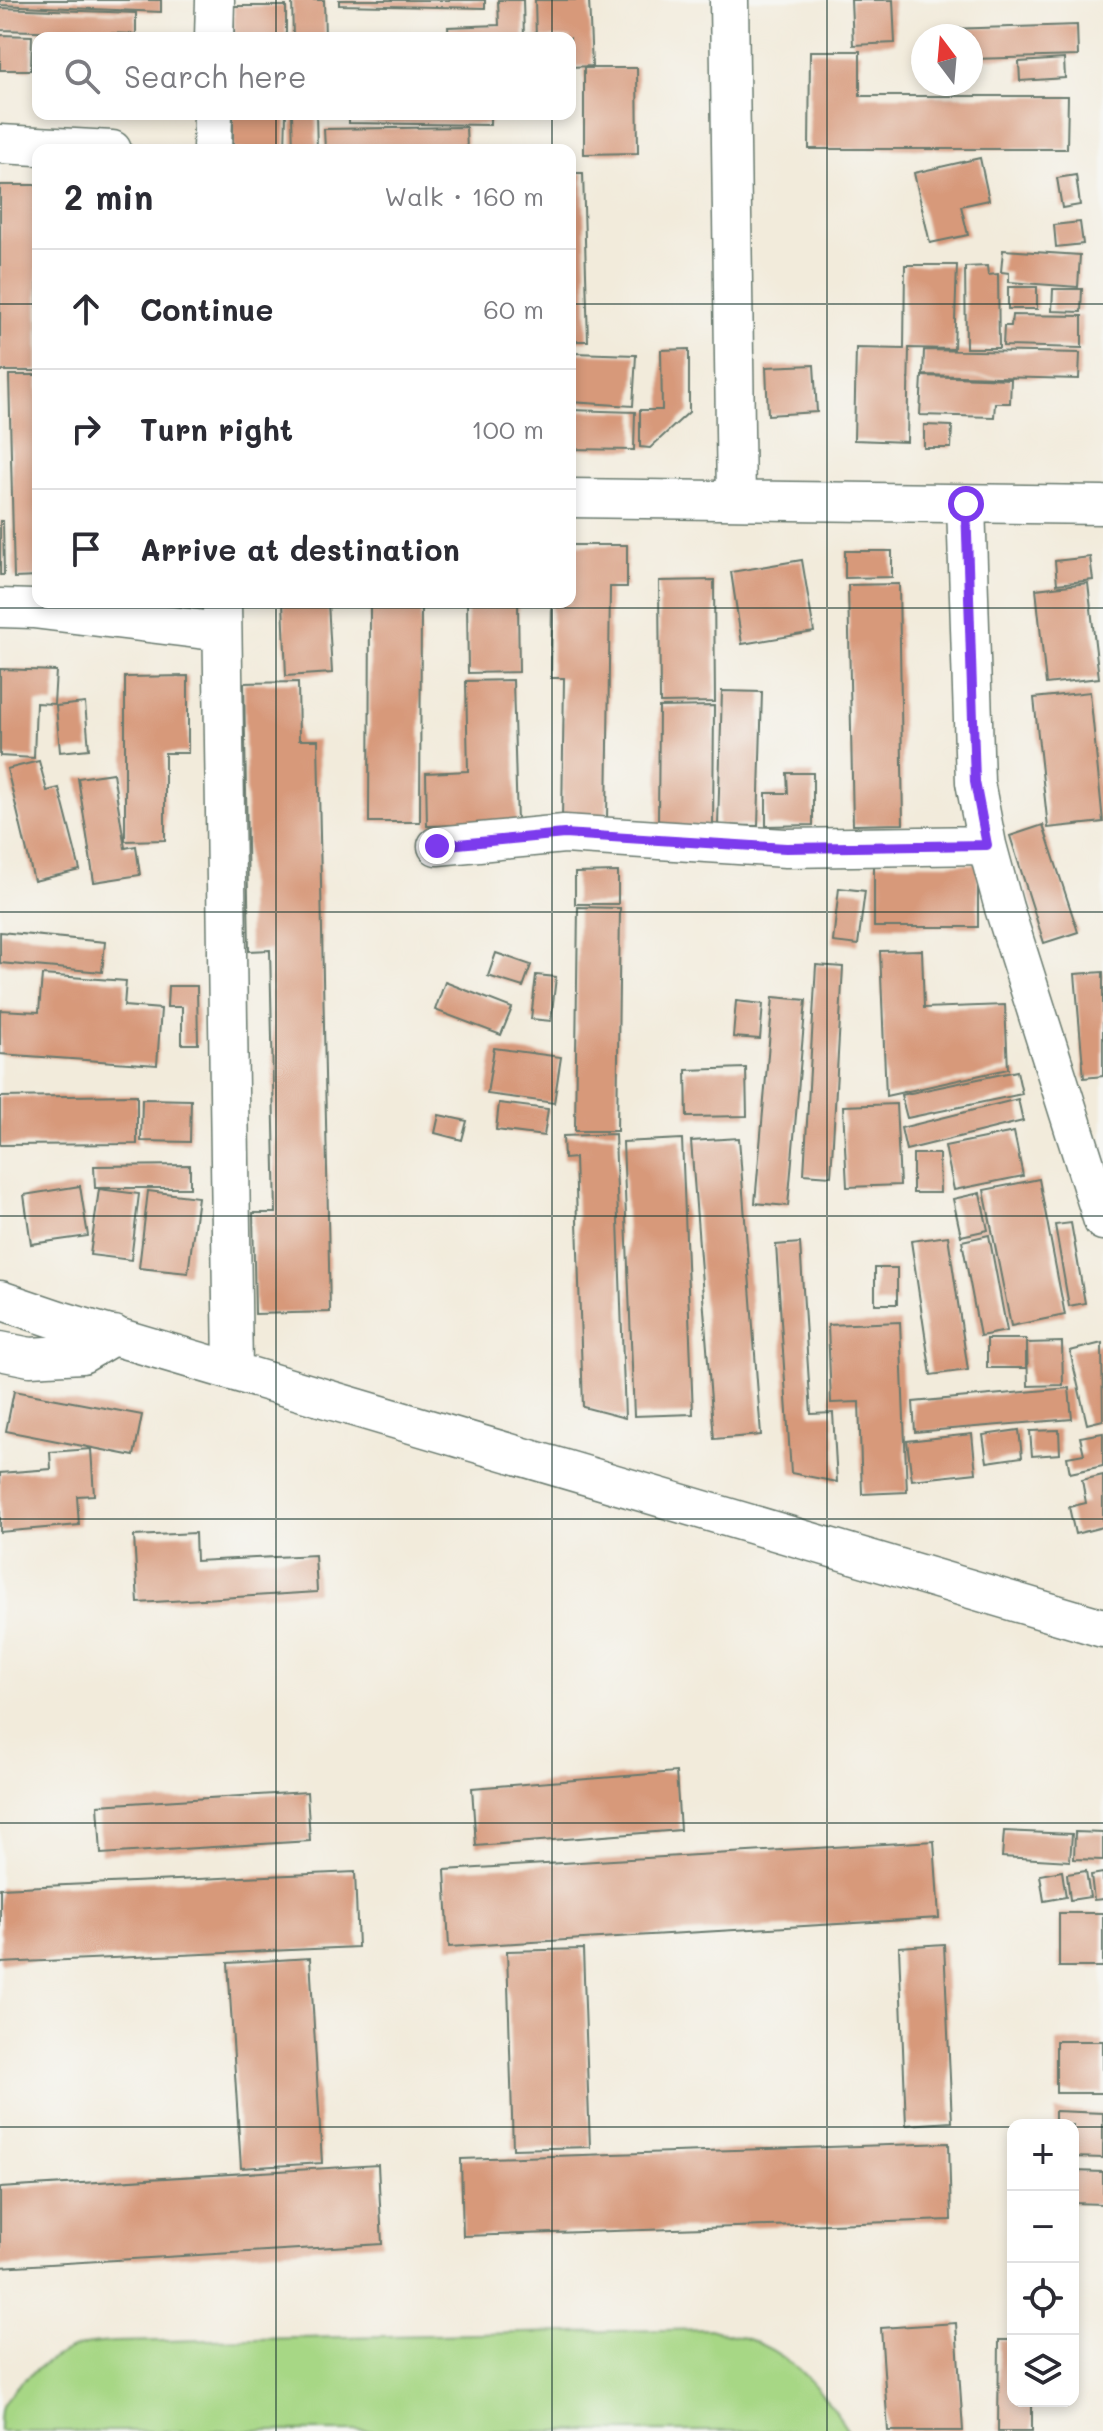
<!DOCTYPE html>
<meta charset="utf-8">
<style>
body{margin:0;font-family:Mali,sans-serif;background:#f2f2f3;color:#2b2b33}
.controls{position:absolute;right:24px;bottom:24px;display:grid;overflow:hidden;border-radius:16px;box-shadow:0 4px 12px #0003}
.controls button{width:72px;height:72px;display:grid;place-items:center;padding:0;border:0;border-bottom:2px solid #e1e1e2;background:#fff;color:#2b2b33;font:40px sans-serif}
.compass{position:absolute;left:911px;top:24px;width:72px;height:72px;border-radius:50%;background:#fff;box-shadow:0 4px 12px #0003;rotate:344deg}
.stop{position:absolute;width:24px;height:24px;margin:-18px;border:6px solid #7c3aed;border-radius:50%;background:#fff}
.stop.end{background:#7c3aed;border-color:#fff;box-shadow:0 2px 8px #0008}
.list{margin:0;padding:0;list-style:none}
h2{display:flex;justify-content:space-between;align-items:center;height:104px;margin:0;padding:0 32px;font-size:34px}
h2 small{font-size:26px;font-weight:400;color:#7c7c81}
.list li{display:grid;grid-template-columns:52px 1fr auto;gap:24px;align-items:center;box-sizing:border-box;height:120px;padding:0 32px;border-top:2px solid #e1e1e2}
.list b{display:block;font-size:30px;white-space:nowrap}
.list em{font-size:26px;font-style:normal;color:#7c7c81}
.icon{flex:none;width:44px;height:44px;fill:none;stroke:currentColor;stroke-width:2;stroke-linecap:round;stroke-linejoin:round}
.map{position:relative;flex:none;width:1103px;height:2431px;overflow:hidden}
.search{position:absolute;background:#fff;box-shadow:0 4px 12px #0003;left:32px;top:32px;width:544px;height:88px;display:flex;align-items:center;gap:20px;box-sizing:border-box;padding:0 28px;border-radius:16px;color:#7c7c81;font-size:30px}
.panel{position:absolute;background:#fff;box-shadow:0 4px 12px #0003;left:32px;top:144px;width:544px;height:464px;border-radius:16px}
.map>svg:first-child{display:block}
.green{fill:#a7d785;stroke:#638a5c;stroke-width:2}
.building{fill:#d7997a}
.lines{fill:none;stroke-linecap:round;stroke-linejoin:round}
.minor-casing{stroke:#697a6e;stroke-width:41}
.minor{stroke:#fff;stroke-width:38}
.route{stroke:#7c3aed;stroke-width:10}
.grid{fill:none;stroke:#1f3d34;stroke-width:2;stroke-opacity:0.55}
</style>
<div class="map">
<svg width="1103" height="2431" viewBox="0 0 1103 2431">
<rect width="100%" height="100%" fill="#f6f6f2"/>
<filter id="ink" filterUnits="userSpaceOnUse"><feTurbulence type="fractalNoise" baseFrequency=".0125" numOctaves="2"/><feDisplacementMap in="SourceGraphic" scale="16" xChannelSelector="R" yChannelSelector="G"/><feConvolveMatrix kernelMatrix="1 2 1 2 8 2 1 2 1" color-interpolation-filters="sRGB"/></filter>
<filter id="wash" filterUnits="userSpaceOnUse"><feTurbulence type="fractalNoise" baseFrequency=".006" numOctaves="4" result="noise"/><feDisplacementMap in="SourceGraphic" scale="32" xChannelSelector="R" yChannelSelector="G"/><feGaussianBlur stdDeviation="1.8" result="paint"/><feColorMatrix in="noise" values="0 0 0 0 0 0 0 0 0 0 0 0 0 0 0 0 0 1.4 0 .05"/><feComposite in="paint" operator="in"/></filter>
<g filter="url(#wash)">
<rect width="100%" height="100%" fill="#f2ebdb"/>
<path class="green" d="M 709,2329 C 725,2334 743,2336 758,2343 C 799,2361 824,2394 848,2431 L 0,2431 C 0,2423 0,2414 2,2406 C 12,2384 58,2351 82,2346 C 92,2343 103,2343 114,2342 Z"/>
<g id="blocks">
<path class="building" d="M 0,0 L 161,0 L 161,12 L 0,5 Z
M 292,0 L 324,0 L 325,38 L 293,38 Z
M 339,0 L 485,0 L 485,8 L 339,5 Z
M 498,0 L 523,0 L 524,38 L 449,38 L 448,27 L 499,25 Z
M 535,0 L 589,0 L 592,66 L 570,67 L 570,38 L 536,38 Z
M 851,0 L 893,0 L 895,43 L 853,45 Z
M 234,6 L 286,6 L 286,38 L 234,38 Z
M 0,8 L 136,13 L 136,34 L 0,30 Z
M 1077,25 L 1078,56 L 971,59 L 971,36 L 949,36 L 948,29 Z
M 0,35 L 32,36 L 31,70 L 0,70 Z
M 810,51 L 860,51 L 860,96 L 1068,96 L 1067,149 L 809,149 Z
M 1064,59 L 1065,78 L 1020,81 L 1019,62 Z
M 584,68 L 637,68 L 638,153 L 584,154 Z
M 233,114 L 286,114 L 285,150 L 233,150 Z
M 292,114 L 316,114 L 317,150 L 293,150 Z
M 349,114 L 490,114 L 490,125 L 349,123 Z
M 466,127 L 467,150 L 325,150 L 324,129 Z
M 980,158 L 989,200 L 961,206 L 968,235 L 930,243 L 914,173 Z
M 570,173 L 583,173 L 588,341 L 570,341 Z
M 1076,175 L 1080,205 L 1062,208 L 1057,178 Z
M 0,185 L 37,185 L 38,371 L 0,371 Z
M 1080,222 L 1083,244 L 1056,247 L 1054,225 Z
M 1003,250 L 1080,255 L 1078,287 L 1009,282 L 1009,273 L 1001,272 Z
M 905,265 L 957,265 L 954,349 L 909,348 L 907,442 L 854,440 L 856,348 L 904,349 Z
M 987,266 L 988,275 L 998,274 L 999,348 L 966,348 L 965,267 Z
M 1008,287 L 1037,287 L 1037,309 L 1008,309 Z
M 1053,289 L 1082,289 L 1081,312 L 1052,311 Z
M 1012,315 L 1082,316 L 1082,348 L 1003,346 L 1004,326 L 1011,326 Z
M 689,349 L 689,412 L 650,448 L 640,447 L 640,410 L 662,410 L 661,350 Z
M 924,350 L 1080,353 L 1079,379 L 923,375 Z
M 573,353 L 636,355 L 633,406 L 570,402 Z
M 814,365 L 817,412 L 768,415 L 766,367 Z
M 9,375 L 38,375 L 38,577 L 14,578 Z
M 922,376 L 1011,379 L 1010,403 L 995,403 L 994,417 L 920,415 Z
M 570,410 L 635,412 L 634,450 L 570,449 Z
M 924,425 L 952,426 L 951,448 L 924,448 Z
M 0,521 L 3,521 L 4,575 L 0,575 Z
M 570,545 L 627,545 L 627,587 L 610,587 L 607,822 L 562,822 L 564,678 L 551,678 L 552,602 L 570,602 Z
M 845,551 L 892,551 L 892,577 L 845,578 Z
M 1090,557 L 1093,580 L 1057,584 L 1055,561 Z
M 802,560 L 814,632 L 742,644 L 731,572 Z
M 714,580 L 715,702 L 660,703 L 659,581 Z
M 1088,583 L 1099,678 L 1046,684 L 1036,589 Z
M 899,584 L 903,824 L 853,825 L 848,585 Z
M 283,602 L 328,602 L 332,673 L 286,676 Z
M 370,602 L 421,602 L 420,822 L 369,822 Z
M 467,602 L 518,602 L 519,672 L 468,673 Z
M 0,669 L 56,671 L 54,704 L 36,703 L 34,758 L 0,756 Z
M 188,676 L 188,753 L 165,753 L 165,840 L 125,841 L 125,677 Z
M 513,680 L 517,824 L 427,826 L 426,773 L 468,771 L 466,681 Z
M 298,682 L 299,740 L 318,740 L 330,1312 L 255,1314 L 253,1213 L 276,1213 L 270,950 L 249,951 L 244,683 Z
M 722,691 L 762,692 L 758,826 L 718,825 Z
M 1090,692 L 1103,822 L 1048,828 L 1034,698 Z
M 85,703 L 89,749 L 60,752 L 56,706 Z
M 714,706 L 713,826 L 658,826 L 659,707 Z
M 39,761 L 47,791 L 59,788 L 80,870 L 34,881 L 7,769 Z
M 113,773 L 125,848 L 136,846 L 140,875 L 94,882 L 78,778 Z
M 787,773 L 813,773 L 813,825 L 766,826 L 766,793 L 788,793 Z
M 1043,825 L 1078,932 L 1044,943 L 1010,836 Z
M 874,863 L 978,864 L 978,927 L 874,927 Z
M 618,872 L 618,904 L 575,904 L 575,873 Z
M 839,888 L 865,891 L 858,945 L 833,942 Z
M 578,907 L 620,908 L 617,1131 L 575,1131 Z
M 0,932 L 105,942 L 102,972 L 0,963 Z
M 922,950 L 924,1008 L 1005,1005 L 1008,1069 L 886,1096 L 880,951 Z
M 496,953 L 531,965 L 523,987 L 488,976 Z
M 816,965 L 843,967 L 831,1176 L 804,1174 Z
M 1103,972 L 1103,1076 L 1084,1078 L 1075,974 Z
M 42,975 L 126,981 L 124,1006 L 161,1009 L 157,1065 L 0,1054 L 0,1010 L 39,1012 Z
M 536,975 L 556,977 L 551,1021 L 531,1019 Z
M 445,982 L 512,1008 L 501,1035 L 435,1010 Z
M 168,986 L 197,986 L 198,1044 L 182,1044 L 182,1007 L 167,1007 Z
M 773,997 L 806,1000 L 788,1206 L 755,1203 Z
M 736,1001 L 763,1004 L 760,1039 L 733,1037 Z
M 494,1048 L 561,1057 L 554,1103 L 487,1094 Z
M 746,1068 L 747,1116 L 687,1117 L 686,1070 Z
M 1017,1071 L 1022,1094 L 907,1118 L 901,1095 Z
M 137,1095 L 137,1144 L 0,1145 L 0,1097 Z
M 142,1099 L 191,1100 L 190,1142 L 141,1141 Z
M 1018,1099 L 1023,1121 L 906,1150 L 901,1128 Z
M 499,1103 L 548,1109 L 544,1136 L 496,1130 Z
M 896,1104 L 900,1185 L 847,1187 L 843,1106 Z
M 439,1115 L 467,1121 L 462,1140 L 435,1133 Z
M 1014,1132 L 1023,1176 L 954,1190 L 945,1146 Z
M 615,1134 L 625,1418 L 583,1407 L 575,1158 L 564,1159 L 563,1136 Z
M 739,1138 L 761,1435 L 714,1439 L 691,1141 Z
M 682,1139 L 693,1414 L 634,1416 L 623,1142 Z
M 913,1154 L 939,1154 L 940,1193 L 913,1193 Z
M 190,1165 L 190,1188 L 95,1188 L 94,1166 Z
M 1039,1179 L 1065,1315 L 1011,1326 L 984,1190 Z
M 80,1186 L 88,1236 L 31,1244 L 24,1195 Z
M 99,1189 L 139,1194 L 131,1260 L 90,1255 Z
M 148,1191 L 198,1197 L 188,1273 L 139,1268 Z
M 980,1193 L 988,1230 L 961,1236 L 953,1199 Z
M 1071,1223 L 1085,1303 L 1069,1306 L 1055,1225 Z
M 989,1235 L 1007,1331 L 980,1336 L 962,1241 Z
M 948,1236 L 968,1370 L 931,1375 L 911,1241 Z
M 800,1243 L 811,1414 L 833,1413 L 837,1482 L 791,1473 L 776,1245 Z
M 875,1268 L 897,1268 L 897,1304 L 875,1304 Z
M 900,1322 L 907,1492 L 862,1494 L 859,1402 L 831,1403 L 828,1325 Z
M 987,1339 L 1026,1339 L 1026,1368 L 987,1368 Z
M 1062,1342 L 1063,1385 L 1028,1386 L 1027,1343 Z
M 1102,1343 L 1103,1420 L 1087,1424 L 1070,1351 Z
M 1069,1388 L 1072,1419 L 915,1432 L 913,1402 Z
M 14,1391 L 142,1415 L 134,1456 L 6,1431 Z
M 1019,1430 L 1022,1457 L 987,1462 L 983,1435 Z
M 1059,1430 L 1060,1454 L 1032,1456 L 1030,1431 Z
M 1103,1433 L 1103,1466 L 1070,1473 L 1067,1457 L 1084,1454 L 1080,1437 Z
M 972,1434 L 976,1473 L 912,1480 L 907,1441 Z
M 91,1449 L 94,1495 L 77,1496 L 79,1525 L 0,1532 L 0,1473 L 51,1469 L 50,1452 Z
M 1103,1475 L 1103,1527 L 1075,1534 L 1069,1507 L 1086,1503 L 1082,1480 Z
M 195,1533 L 196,1561 L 315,1555 L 317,1592 L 138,1603 L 134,1536 Z
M 676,1772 L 680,1830 L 476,1846 L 472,1788 Z
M 307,1792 L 310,1841 L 101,1854 L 98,1805 Z
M 1004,1831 L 1072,1834 L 1070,1861 L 1002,1857 Z
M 1075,1832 L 1103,1833 L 1103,1860 L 1074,1859 Z
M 934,1841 L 939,1918 L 449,1947 L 445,1870 Z
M 1062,1871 L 1066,1897 L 1044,1901 L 1040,1875 Z
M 1086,1871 L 1090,1897 L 1070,1900 L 1067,1874 Z
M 355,1872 L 358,1947 L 0,1963 L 0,1888 Z
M 1103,1873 L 1103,1899 L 1094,1900 L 1091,1875 Z
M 1059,1913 L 1103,1913 L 1103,1967 L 1059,1967 Z
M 944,1944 L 952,2122 L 906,2125 L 899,1947 Z
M 583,1949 L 590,2147 L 513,2149 L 507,1951 Z
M 310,1958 L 322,2163 L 241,2168 L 228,1963 Z
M 1056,2041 L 1103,2041 L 1103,2093 L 1056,2093 Z
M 1055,2111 L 1103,2113 L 1103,2158 L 1073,2157 L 1073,2125 L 1055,2125 Z
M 949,2143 L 951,2220 L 463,2236 L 461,2159 Z
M 378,2165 L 382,2244 L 0,2267 L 0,2188 Z
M 1073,2171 L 1103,2172 L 1103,2204 L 1073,2203 Z
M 956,2323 L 963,2431 L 888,2431 L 881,2328 Z
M 999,2340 L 1013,2340 L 1013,2401 L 1032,2401 L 1032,2431 L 998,2431 Z"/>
</g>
</g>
<g filter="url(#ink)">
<use href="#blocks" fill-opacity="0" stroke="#697a6e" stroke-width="2"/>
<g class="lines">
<g class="minor-casing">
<path id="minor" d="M 729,0 L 736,500
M 214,38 L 215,0
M 0,144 L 112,150
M 212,150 L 213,114
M 570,498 L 1103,505
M 966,504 L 975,782 L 987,845 L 1004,908 L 1103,1221
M 222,602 L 233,1370
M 0,608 L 33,609 L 222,632
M 437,846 L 564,834 L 786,848 L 987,845
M 0,1300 L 59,1320 L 1103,1628
M 0,1351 L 30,1357 L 82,1354 L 114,1335"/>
</g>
<use href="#minor" class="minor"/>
</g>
</g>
<g class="lines" filter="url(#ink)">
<path class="route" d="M 437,846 L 564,834 L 786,848 L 987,845 L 975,782 L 966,504"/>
</g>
<path class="grid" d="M 276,0 L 276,38M 552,0 L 552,38M 827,0 L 827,2431M 276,114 L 276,150M 552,114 L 552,150M 0,304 L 38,304M 570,304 L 1103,304M 276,602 L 276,2431M 552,602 L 552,2431M 0,608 L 1103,608M 0,912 L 1103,912M 0,1216 L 1103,1216M 0,1519 L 1103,1519M 0,1823 L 1103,1823M 0,2127 L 1013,2127M 1073,2127 L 1103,2127"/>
</svg>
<div class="controls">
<button>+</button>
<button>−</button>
<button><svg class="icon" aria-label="locate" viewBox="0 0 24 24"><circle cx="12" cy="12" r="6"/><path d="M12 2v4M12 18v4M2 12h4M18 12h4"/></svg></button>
<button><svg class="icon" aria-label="layers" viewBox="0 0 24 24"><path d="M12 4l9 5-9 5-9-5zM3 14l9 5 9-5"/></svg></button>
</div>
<svg class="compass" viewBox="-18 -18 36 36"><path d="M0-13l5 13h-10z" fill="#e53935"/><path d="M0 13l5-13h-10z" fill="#7c7c81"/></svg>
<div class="stop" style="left:966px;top:504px"></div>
<div class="stop end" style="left:437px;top:846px"></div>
<div class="search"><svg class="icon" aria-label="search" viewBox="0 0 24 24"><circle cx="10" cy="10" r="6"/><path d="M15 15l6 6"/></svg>Search here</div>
<section class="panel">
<h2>2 min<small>Walk · 160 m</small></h2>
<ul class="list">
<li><svg class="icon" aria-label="ahead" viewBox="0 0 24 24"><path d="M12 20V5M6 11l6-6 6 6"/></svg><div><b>Continue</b></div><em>60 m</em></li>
<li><svg class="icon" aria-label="right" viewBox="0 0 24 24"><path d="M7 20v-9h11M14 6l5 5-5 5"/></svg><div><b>Turn right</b></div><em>100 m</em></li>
<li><svg class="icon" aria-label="arrive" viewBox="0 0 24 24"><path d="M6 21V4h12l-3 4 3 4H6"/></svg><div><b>Arrive at destination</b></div></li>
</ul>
</section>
</div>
